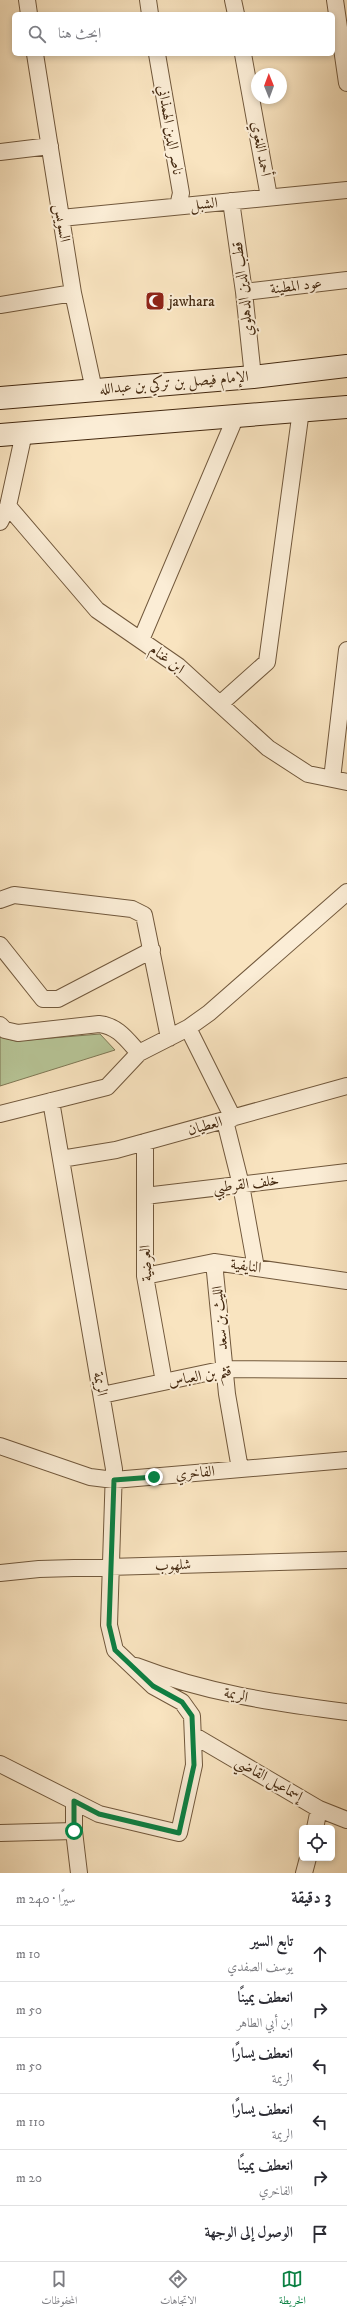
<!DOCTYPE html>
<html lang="ar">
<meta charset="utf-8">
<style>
body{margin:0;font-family:"IM FELL DW Pica",Amiri,serif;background:#f7f7f7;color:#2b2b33;direction:rtl}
.controls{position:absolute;right:12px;bottom:12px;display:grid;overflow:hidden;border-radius:6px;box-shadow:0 2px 6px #0003}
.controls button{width:36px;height:36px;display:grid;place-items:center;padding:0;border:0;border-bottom:1px solid #e1e1e2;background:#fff;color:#2b2b33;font:20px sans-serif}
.compass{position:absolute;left:251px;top:68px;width:36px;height:36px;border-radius:50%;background:#fff;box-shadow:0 2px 6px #0003;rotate:359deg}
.stop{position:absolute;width:12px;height:12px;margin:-9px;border:3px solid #0b8043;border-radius:50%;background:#fff}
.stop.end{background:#0b8043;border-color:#fff;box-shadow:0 1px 4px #0008}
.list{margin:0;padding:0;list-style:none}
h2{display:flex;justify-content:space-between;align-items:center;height:52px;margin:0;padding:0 16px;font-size:17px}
h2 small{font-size:13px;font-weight:400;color:#7c7c81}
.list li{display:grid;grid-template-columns:26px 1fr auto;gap:12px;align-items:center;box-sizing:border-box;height:56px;padding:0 16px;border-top:1px solid #e1e1e2}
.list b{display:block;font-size:15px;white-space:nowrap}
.list p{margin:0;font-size:13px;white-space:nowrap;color:#7c7c81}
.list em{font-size:13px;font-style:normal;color:#7c7c81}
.icon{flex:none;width:22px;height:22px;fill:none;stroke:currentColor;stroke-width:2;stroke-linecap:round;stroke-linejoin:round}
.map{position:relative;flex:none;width:347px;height:1873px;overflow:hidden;direction:ltr}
.search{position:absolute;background:#fff;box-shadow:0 2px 6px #0003;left:12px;right:12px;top:12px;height:44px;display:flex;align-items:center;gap:10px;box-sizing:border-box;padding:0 14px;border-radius:6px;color:#7c7c81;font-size:15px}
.sheet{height:388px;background:#fff}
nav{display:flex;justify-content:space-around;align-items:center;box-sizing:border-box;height:56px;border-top:1px solid #e1e1e2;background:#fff;font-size:11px;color:#7c7c81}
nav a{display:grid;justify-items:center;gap:2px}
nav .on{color:#0b8043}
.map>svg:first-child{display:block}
.green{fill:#b7c597;stroke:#7e7754}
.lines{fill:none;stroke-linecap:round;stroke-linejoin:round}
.minor-casing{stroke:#71583c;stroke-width:18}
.secondary-casing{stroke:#442910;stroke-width:24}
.minor{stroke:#fbedd6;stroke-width:16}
.secondary{stroke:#fbedd6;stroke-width:22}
.route{stroke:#0b8043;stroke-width:5}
.labels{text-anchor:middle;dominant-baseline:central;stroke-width:4;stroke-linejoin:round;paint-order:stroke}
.street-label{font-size:15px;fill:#442910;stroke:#fbedd6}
.poi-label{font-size:15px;fill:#442910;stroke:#fbedd6;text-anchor:start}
</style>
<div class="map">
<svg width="347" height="1873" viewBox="0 0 347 1873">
<rect width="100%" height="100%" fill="#f9e4c0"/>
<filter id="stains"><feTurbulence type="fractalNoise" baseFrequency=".005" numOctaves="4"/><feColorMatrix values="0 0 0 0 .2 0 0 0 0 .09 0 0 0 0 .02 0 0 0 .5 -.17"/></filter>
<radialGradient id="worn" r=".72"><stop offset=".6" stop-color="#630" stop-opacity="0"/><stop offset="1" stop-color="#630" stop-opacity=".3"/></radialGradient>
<path class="green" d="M 100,1034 L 115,1050 L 0,1086 L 0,1037 L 16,1041 Z"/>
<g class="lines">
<g class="minor-casing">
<path id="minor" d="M 27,0 L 29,14
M 148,0 L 150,14
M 233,0 L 236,14
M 335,0 L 347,83
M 35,54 L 73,293 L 94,390
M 157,54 L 181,193 L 178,206
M 243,54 L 269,197
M 0,152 L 50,146
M 231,201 L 244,292 L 253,377
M 61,218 L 347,190
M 244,292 L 347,280
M 0,305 L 73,293
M 8,506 L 97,610 L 178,666 L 268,748 L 308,774 L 347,782
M 0,522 L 8,506 L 24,433
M 141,640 L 236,416
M 220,704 L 267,662 L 301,410
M 332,779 L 347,650
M 0,900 L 14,895 L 132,909 L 144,915 L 169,1038
M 0,945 L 43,999 L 58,999 L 152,950
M 0,1025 L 5,1030 L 18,1033 L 99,1024 C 118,1026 127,1040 139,1053
M 188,1028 L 233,1118
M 0,1114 L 107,1087 L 139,1053 L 188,1028 L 209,1013 L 347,892
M 225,1121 L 241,1185 L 256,1268
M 145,1142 L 145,1276 L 164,1382
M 61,1159 L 116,1150 L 347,1086
M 145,1196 L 347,1172
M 214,1262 L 227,1394 L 240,1469
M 145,1276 L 214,1262 L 347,1281
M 102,1395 L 225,1369 L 347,1370
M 0,1446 L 90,1477 L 114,1480 L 347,1460
M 0,1573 L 39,1569 L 347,1560
M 136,1666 C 206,1693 274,1703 347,1712
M 193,1735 L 319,1809 L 347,1820
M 0,1764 L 99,1814 L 179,1833 L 194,1765 L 192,1716 L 182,1702 L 153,1686 L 115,1650 L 109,1625 L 114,1469 L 51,1101
M 74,1801 L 74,1831 L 79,1873
M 315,1828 L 319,1809
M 0,1833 L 74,1831
M 304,1873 L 308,1858"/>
</g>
<g class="secondary-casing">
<path id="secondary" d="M 0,398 L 253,377 L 347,366
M 0,435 L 347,407"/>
</g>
<use href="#minor" class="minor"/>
<use href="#secondary" class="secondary"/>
</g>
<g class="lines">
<path class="route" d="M 74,1831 L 74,1801 L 99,1814 L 179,1833 L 194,1765 L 192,1716 L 182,1702 L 153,1686 L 115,1650 L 109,1625 L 114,1480 L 154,1477"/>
</g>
<defs>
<g id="mosque-square" transform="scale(1)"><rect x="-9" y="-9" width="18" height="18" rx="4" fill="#8f2418" stroke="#fbedd6"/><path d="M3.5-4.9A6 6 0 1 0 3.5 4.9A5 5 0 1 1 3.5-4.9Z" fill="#fff"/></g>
</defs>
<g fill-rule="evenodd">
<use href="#mosque-square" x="155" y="301"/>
</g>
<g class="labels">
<g class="street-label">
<text transform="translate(170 130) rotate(80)">ناصر الدين الهمذاني</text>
<text transform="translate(261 149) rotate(80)">أحمد اللغوي</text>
<text transform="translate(204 204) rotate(-5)">الشبل</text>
<text transform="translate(62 223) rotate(81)">السويس</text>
<text transform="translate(296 286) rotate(-7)">عود المطينة</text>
<text transform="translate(243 289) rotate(-97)">قطب الدين الدهلوي</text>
<text transform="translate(174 383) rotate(-5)">الإمام فيصل بن تركي بن عبدالله</text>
<text transform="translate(167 659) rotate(37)">ابن غنام</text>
<text transform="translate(205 1126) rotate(-15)">العطيان</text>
<text transform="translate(246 1184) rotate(-7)">خلف القرطبي</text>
<text transform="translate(146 1263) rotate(-93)">العرضية</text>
<text transform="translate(246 1266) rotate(8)">النايفية</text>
<text transform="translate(220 1318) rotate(-95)">الليث بن سعد</text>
<text transform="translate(200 1376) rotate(-10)">قثم بن العباس</text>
<text transform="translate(100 1384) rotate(80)">الريمة</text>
<text transform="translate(195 1473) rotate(-5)">الفاخري</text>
<text transform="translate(173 1565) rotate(-2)">شلهوب</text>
<text transform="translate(236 1695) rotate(14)">الريمة</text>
<text transform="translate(269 1779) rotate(30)">إسماعيل القاضي</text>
</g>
<g class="poi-label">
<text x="169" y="301">jawhara</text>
</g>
</g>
<rect width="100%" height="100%" filter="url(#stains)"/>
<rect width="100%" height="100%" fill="url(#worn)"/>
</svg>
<div class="controls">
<button><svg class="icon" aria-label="locate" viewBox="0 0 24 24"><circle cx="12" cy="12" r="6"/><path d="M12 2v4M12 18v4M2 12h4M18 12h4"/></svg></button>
</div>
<svg class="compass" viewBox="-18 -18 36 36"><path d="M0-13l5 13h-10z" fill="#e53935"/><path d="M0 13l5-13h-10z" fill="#7c7c81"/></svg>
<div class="stop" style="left:74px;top:1831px"></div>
<div class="stop end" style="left:154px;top:1477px"></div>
<div class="search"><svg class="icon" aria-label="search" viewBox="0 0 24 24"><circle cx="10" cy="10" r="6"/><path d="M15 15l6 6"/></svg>ابحث هنا</div>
</div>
<section class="sheet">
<h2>3 دقيقة<small>سيرًا · 240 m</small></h2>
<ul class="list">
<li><svg class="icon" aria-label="ahead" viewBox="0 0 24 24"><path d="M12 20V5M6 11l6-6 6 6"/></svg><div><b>تابع السير</b><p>يوسف الصفدي</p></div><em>10 m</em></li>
<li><svg class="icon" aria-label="right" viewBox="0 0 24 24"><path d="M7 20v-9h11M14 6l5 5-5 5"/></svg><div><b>انعطف يمينًا</b><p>ابن أبي الطاهر</p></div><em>50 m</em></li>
<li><svg class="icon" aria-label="left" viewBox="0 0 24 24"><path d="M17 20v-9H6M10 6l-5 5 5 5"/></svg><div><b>انعطف يسارًا</b><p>الريمة</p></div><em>50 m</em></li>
<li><svg class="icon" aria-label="left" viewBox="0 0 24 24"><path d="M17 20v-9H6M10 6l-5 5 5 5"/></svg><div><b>انعطف يسارًا</b><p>الريمة</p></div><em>110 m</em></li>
<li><svg class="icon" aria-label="right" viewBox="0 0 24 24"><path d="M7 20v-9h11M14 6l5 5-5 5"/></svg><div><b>انعطف يمينًا</b><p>الفاخري</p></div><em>20 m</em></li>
<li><svg class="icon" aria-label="arrive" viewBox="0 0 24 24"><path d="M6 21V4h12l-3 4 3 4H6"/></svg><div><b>الوصول إلى الوجهة</b></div></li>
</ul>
</section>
<nav>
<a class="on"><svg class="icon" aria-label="map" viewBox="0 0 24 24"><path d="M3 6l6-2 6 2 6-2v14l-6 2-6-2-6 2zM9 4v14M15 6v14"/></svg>الخريطة</a>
<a><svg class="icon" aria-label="directions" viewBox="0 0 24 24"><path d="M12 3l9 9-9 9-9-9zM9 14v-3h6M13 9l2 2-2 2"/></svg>الاتجاهات</a>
<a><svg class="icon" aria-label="saved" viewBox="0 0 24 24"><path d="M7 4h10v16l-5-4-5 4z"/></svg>المحفوظات</a>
</nav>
